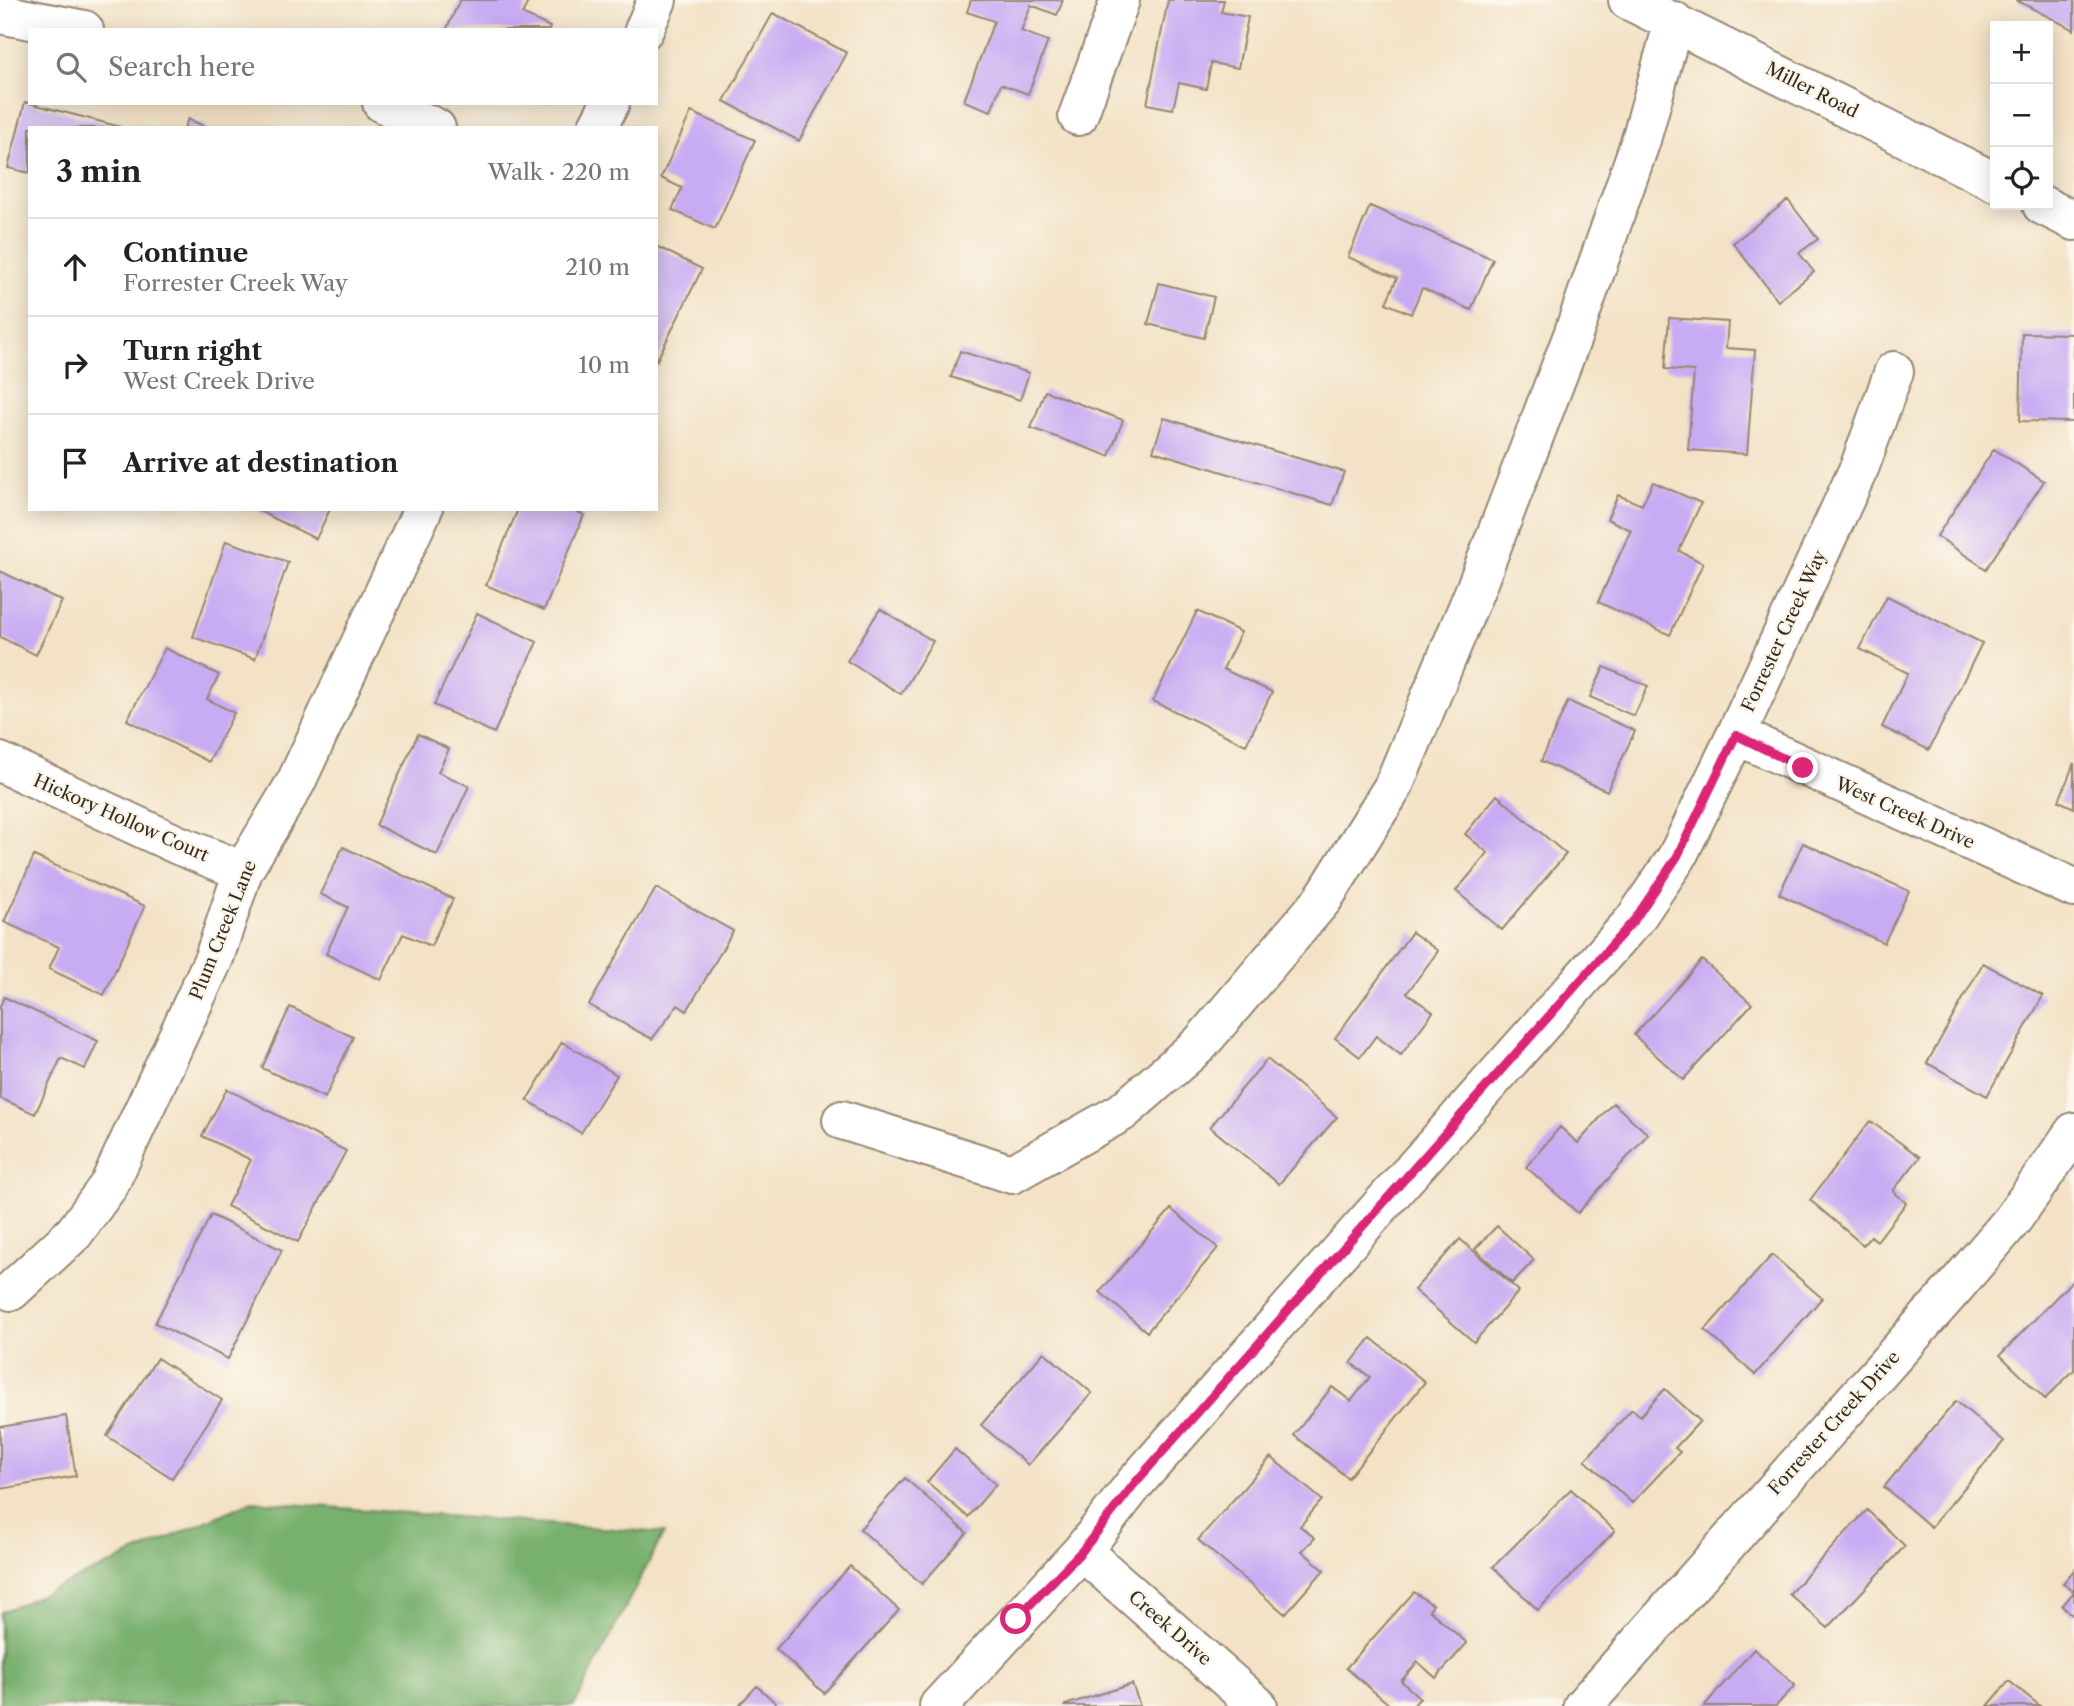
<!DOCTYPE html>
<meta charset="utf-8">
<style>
body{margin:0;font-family:"Libre Caslon Text",serif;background:#f2f2f2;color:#222}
.controls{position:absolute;right:21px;top:21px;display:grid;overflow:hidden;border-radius:0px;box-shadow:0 4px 18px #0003}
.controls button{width:63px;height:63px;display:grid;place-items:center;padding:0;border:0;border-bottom:2px solid #e0e0e0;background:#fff;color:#222;font:35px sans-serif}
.stop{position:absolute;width:21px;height:21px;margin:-16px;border:5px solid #db2777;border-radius:50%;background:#fff}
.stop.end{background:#db2777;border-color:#fff;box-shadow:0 2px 7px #0008}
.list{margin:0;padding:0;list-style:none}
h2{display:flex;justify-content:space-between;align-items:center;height:91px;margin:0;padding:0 28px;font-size:30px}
h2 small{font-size:23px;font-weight:400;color:#767676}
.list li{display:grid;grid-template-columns:46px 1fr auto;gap:21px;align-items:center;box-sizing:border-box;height:98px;padding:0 28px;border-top:2px solid #e0e0e0}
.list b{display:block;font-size:26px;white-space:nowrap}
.list p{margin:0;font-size:23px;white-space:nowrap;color:#767676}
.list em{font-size:23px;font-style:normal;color:#767676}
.icon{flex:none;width:38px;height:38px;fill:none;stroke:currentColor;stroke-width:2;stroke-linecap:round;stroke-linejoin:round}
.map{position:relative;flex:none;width:2074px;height:1706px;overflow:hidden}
.search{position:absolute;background:#fff;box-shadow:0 4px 18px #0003;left:28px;top:28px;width:630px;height:77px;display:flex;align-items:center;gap:18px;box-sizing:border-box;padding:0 24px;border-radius:0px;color:#767676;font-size:26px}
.panel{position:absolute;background:#fff;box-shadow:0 4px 18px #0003;left:28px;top:126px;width:630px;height:385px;border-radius:0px}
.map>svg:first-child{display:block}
.forest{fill:#78b06d;stroke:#5a6d46;stroke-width:2}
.building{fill:#c7acf3}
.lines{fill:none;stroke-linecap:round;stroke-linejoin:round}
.minor-casing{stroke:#978672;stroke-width:42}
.minor{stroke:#fff;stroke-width:38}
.route{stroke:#db2777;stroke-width:9}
.labels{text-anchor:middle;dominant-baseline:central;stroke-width:5;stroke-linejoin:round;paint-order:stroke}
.street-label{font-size:18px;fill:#3b2a1e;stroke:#fbf7ec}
</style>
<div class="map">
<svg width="2074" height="1706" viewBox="0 0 2074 1706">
<rect width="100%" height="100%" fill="#fbf7ec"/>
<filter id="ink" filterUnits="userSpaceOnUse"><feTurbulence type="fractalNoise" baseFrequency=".0143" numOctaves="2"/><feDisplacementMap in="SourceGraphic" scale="14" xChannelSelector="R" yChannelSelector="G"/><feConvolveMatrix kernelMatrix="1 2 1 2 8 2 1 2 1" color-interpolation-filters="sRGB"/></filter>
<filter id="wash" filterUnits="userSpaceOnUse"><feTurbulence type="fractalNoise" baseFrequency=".00686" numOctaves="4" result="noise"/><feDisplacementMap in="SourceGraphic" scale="28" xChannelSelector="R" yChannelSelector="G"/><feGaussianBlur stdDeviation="1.57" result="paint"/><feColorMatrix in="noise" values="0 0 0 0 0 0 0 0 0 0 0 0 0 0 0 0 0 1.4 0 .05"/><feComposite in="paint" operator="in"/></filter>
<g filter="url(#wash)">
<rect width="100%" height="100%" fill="#f3e2c6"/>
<path class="forest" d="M 252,1501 L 664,1533 L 574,1706 L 0,1706 L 0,1613 Z"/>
<g id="blocks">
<path class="building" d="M 460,0 L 529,0 L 522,14 L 550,27 L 549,30 L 446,30 Z
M 971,0 L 1063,0 L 1057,15 L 1031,5 L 1021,31 L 1048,41 L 1028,94 L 1001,84 L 991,111 L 964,101 L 994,21 L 967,12 Z
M 1168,0 L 1224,0 L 1221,12 L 1248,17 L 1238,68 L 1211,63 L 1206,89 L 1179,83 L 1173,109 L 1147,104 Z
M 2016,0 L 2074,0 L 2074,30 Z
M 773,13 L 847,53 L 799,141 L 724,101 Z
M 25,102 L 121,127 L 121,128 L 30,128 L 30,173 L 8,168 Z
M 691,112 L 755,140 L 715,229 L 672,210 L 682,188 L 661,178 Z
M 188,119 L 208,128 L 184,128 Z
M 1788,200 L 1818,239 L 1799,253 L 1814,272 L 1778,301 L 1733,243 Z
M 1370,206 L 1493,259 L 1471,310 L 1422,288 L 1411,314 L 1386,303 L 1397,278 L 1348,257 Z
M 656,246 L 702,269 L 656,362 Z
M 1159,283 L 1214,297 L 1204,338 L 1148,324 Z
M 1669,318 L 1728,322 L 1726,348 L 1755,350 L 1747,454 L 1688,450 L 1694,371 L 1665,369 Z
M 2022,333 L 2074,334 L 2074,422 L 2020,421 Z
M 960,351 L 1029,373 L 1020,400 L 951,377 Z
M 1045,391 L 1123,420 L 1109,456 L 1031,428 Z
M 1164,418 L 1344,472 L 1332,505 L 1153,451 Z
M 1994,449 L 2044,481 L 1986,569 L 1937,536 Z
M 1653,482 L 1701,503 L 1679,551 L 1703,563 L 1670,635 L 1598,602 L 1631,530 L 1607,519 L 1618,495 L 1642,505 Z
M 255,509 L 330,509 L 316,539 Z
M 518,509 L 571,509 L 584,515 L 544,610 L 486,585 Z
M 226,541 L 288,562 L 255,659 L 193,637 Z
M 0,571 L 62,601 L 36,655 L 0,637 Z
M 1887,596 L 1982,643 L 1929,750 L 1882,727 L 1908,673 L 1860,649 Z
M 880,609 L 933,641 L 901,694 L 847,661 Z
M 1197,611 L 1241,632 L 1223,669 L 1272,692 L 1246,745 L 1153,701 Z
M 477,613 L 537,642 L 494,733 L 434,705 Z
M 165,648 L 219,675 L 207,699 L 234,713 L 209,762 L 127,720 Z
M 1604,667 L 1648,686 L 1634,716 L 1590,697 Z
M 1568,701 L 1635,731 L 1607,791 L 1541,761 Z
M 418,734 L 449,749 L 438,772 L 469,786 L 437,855 L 376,825 Z
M 2074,763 L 2074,808 L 2059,801 Z
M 1497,795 L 1566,854 L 1502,930 L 1456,891 L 1488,853 L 1465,834 Z
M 1803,843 L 1909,891 L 1884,943 L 1779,894 Z
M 343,847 L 453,899 L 431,946 L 403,934 L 381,980 L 326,954 L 348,907 L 320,894 Z
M 34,856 L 145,906 L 104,995 L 49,969 L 59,947 L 4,922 Z
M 656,888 L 733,931 L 687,1011 L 678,1005 L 652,1039 L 589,1005 Z
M 1412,932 L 1438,951 L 1407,993 L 1433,1012 L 1401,1055 L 1376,1036 L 1360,1057 L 1335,1038 Z
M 1702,960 L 1752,1004 L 1683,1080 L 1634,1035 Z
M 1983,963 L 2043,996 L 1987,1096 L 1927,1063 Z
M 4,997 L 98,1041 L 85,1069 L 61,1058 L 35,1114 L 0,1098 L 0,1006 Z
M 290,1007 L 353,1037 L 325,1098 L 262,1068 Z
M 562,1042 L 617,1075 L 581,1133 L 527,1100 Z
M 1267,1059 L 1337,1117 L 1279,1184 L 1210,1127 Z
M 227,1089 L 346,1151 L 298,1242 L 227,1206 L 251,1160 L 202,1136 Z
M 1613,1103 L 1648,1134 L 1578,1213 L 1526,1167 L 1560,1127 L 1578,1143 Z
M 1870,1121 L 1920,1157 L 1893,1191 L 1906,1203 L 1877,1241 L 1871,1236 L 1863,1245 L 1810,1200 Z
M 1171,1209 L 1218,1248 L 1147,1332 L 1100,1292 Z
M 211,1215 L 282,1250 L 228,1359 L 155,1323 Z
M 1497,1226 L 1534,1260 L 1512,1283 L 1475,1249 Z
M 1460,1239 L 1519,1291 L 1474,1342 L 1414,1290 Z
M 1772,1255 L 1822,1298 L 1755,1375 L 1705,1330 Z
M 2074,1279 L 2074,1370 L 2045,1399 L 2000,1355 Z
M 1371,1338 L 1425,1382 L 1348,1478 L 1294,1435 L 1332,1387 L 1351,1401 L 1370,1377 L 1351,1363 Z
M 1044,1352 L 1092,1393 L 1028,1465 L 981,1425 Z
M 157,1358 L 222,1400 L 172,1478 L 107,1436 Z
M 1665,1389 L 1700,1421 L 1675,1448 L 1680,1452 L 1632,1503 L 1585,1460 L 1632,1409 L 1640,1416 Z
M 1956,1401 L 2004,1441 L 1931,1527 L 1884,1487 Z
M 66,1416 L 76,1476 L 0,1489 L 0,1427 Z
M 955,1449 L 996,1484 L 968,1517 L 927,1482 Z
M 1271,1457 L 1322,1500 L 1300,1526 L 1315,1538 L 1302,1551 L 1324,1570 L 1285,1614 L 1198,1540 Z
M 905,1478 L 967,1533 L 922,1584 L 860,1529 Z
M 1571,1489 L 1615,1531 L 1538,1610 L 1493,1567 Z
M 1867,1510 L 1905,1546 L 1828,1628 L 1789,1594 Z
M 850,1566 L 899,1610 L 824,1693 L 776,1649 Z
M 2074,1570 L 2074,1617 L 2062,1606 L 2074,1592 L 2063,1583 Z
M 1414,1592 L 1433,1605 L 1429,1610 L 1467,1643 L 1436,1678 L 1418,1662 L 1401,1681 L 1420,1698 L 1413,1706 L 1391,1706 L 1346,1668 Z
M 1754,1649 L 1795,1685 L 1776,1706 L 1704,1706 Z
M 2009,1681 L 2040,1706 L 1988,1706 Z
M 1132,1684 L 1140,1706 L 1065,1706 L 1065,1705 Z
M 757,1686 L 779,1706 L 738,1706 Z"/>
</g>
</g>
<g filter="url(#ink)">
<use href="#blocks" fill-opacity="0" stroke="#978672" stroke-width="2"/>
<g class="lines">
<g class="minor-casing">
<path id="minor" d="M 1628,0 L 1995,182
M 0,14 L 84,30
M 644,30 L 657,0
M 382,103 L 436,128
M 1078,116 L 1120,0
M 597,128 L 610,103
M 2042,205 L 2074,221
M 1736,735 L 2074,888
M 0,762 L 178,845 L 243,871
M 842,1120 L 1012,1174 L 1122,1112 L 1200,1044 L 1323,899 L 1393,787 L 1475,590 L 1573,335 L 1641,140 L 1674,21
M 11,1291 L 74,1233 L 109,1185 L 214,958 L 243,871 L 296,782 L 423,509
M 1082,1551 L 1258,1706
M 939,1706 L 1082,1551 L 1135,1483 L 1635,919 L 1677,857 L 1736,735 L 1860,466 L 1894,371
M 1583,1706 L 1956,1286 L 2013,1219 L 2074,1132"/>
</g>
<use href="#minor" class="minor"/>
</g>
</g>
<g class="lines" filter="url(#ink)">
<path class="route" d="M 1016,1619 L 1082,1551 L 1135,1483 L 1635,919 L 1677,857 L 1736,735 L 1803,768"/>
</g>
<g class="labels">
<g class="street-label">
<text transform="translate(1812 90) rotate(27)">Miller Road</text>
<text transform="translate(1784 631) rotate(-65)">Forrester Creek Way</text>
<text transform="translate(1905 813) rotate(24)">West Creek Drive</text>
<text transform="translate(121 818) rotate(24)">Hickory Hollow Court</text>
<text transform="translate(223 930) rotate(-68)">Plum Creek Lane</text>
<text transform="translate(1834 1423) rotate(-48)">Forrester Creek Drive</text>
<text transform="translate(1170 1628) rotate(41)">Creek Drive</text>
</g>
</g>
</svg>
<div class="controls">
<button>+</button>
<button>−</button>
<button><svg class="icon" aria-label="locate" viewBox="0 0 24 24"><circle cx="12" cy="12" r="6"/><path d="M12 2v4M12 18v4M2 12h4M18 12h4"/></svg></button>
</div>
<div class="stop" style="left:1016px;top:1619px"></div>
<div class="stop end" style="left:1803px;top:768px"></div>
<div class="search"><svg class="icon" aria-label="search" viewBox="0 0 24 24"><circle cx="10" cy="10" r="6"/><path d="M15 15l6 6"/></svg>Search here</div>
<section class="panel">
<h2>3 min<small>Walk · 220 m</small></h2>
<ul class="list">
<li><svg class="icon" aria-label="ahead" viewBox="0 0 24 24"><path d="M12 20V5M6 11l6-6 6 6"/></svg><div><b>Continue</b><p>Forrester Creek Way</p></div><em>210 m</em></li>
<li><svg class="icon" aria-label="right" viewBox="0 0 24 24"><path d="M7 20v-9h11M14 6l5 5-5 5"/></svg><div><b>Turn right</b><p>West Creek Drive</p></div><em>10 m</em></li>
<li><svg class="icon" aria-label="arrive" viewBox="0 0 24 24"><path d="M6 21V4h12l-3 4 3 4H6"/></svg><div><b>Arrive at destination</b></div></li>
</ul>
</section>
</div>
